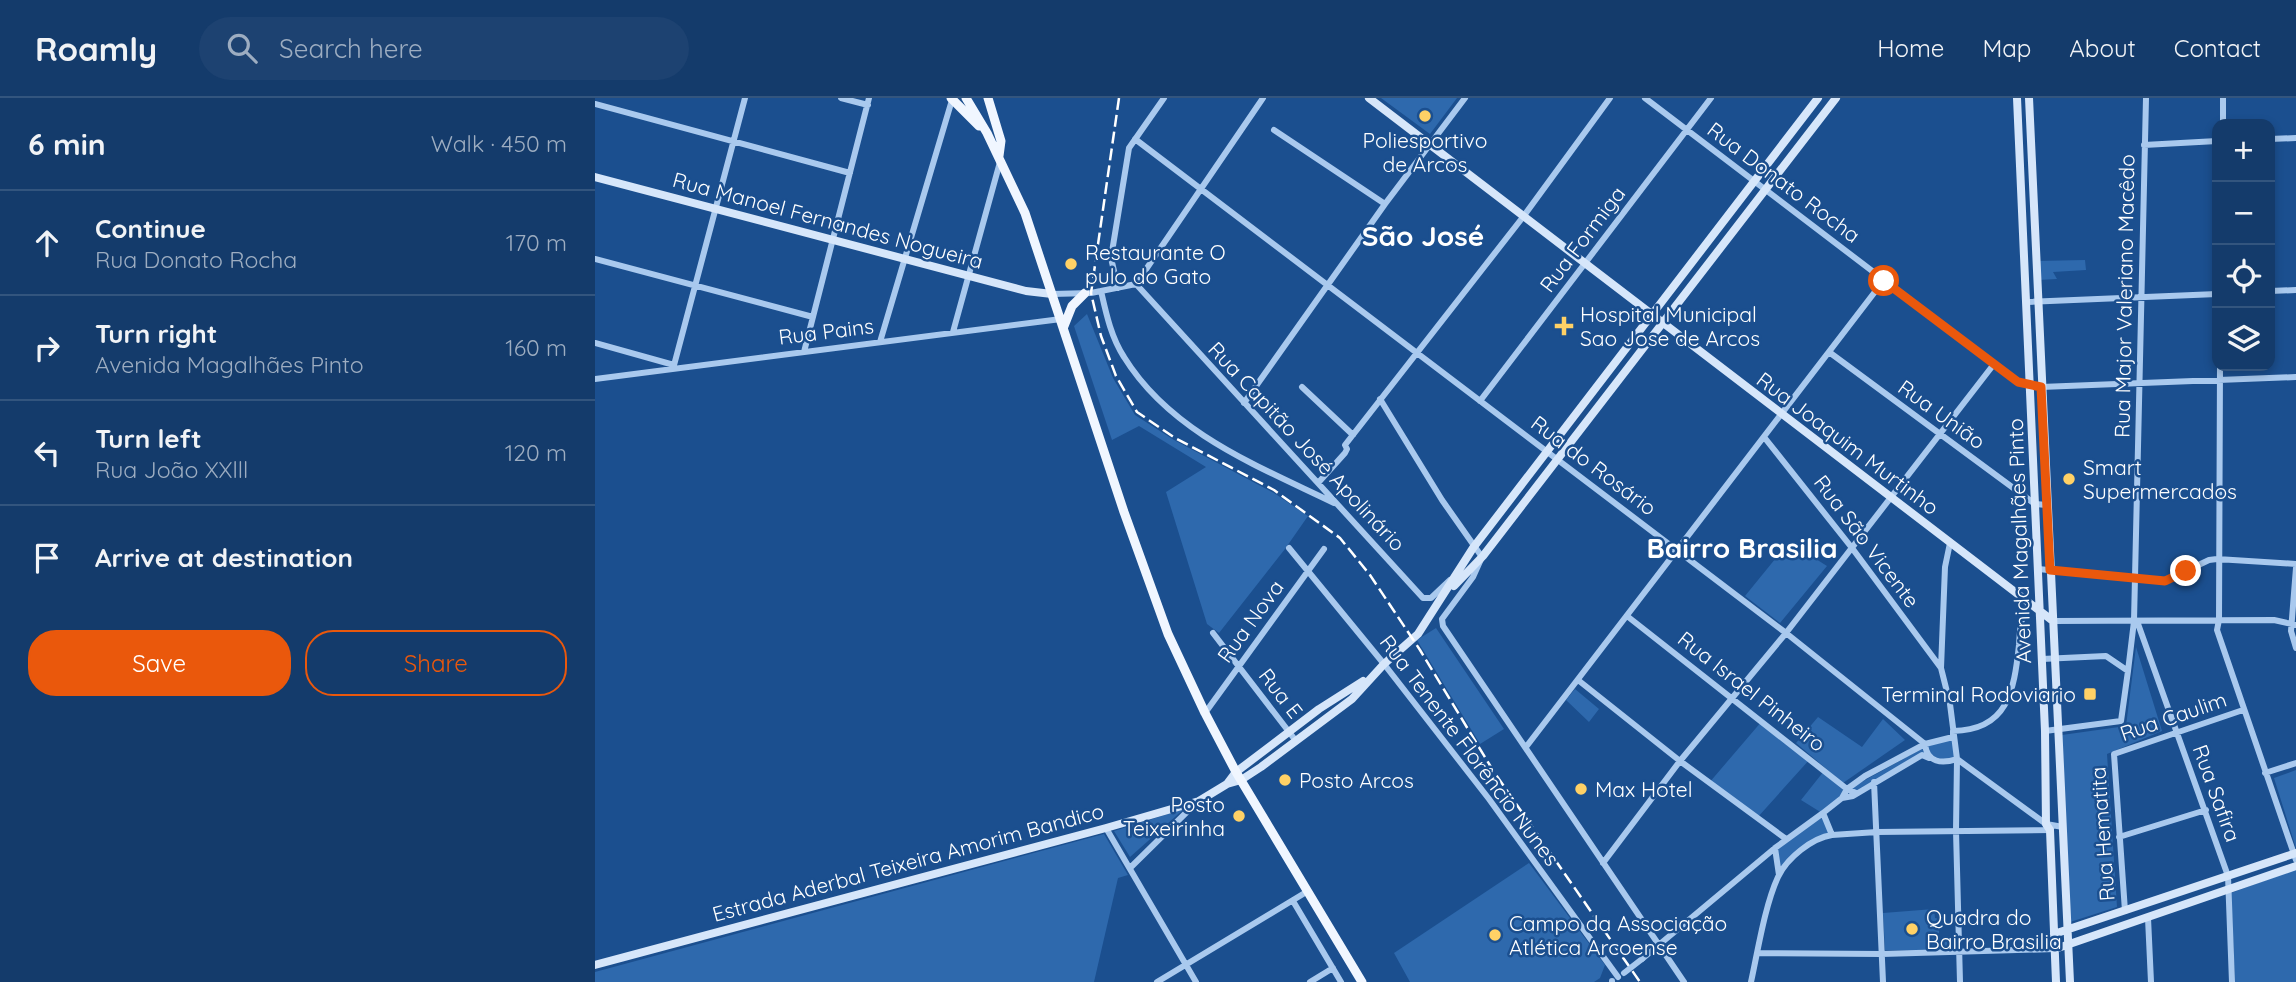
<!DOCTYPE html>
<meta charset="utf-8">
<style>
body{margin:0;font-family:Quicksand,sans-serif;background:#1d4271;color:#f1f3f6}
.controls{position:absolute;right:21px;top:21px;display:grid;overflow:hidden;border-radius:14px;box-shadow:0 4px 10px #0003}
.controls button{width:63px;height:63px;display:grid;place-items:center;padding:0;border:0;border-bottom:2px solid #33557e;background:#143b6b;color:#f1f3f6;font:35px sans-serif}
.stop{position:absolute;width:21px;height:21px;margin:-16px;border:5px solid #ea580c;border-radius:50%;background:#fff}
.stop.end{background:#ea580c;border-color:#fff;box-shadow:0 2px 7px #0008}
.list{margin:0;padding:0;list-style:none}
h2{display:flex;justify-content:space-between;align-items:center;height:91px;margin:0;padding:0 28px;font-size:30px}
h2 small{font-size:23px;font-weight:400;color:#9dadc1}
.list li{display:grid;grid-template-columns:46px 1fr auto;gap:21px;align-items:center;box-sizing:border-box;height:105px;padding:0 28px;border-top:2px solid #33557e}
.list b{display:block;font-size:26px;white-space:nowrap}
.list p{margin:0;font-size:23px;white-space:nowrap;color:#9dadc1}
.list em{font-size:23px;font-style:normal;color:#9dadc1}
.actions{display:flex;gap:14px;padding:21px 28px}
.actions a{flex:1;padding:16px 0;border:2px solid #ea580c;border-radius:28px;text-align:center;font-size:24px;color:#ea580c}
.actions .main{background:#ea580c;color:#fff}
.icon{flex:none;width:38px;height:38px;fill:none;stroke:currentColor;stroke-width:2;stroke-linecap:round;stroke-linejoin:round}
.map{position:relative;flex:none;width:1701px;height:884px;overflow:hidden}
header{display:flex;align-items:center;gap:42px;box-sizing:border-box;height:98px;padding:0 35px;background:#143b6b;border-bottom:2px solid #33557e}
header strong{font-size:33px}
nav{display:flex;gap:38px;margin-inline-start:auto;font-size:24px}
.search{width:490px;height:63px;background:#1d4271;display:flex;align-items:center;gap:18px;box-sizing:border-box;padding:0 24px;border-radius:38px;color:#9dadc1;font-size:26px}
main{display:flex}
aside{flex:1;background:#143b6b}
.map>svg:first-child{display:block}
.green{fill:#2e69ad}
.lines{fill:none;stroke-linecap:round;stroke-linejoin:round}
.street{stroke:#a9c9ee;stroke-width:6}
.secondary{stroke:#d6e6fa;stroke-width:8}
.primary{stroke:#f0f6ff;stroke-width:9}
.rail{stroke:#fff;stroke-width:2.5;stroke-dasharray:12 5;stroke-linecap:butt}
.street-bridge{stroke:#a9c9ee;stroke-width:6}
.route{stroke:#ea580c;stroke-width:9}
.poi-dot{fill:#ffd166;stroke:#1b4f8f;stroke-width:2.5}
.labels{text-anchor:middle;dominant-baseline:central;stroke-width:5;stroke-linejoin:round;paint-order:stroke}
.poi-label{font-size:21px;fill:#fff;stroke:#1b4f8f;text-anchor:start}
.street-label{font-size:21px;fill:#fff;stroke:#1b4f8f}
.district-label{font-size:28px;font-weight:bold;fill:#fff;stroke:#1b4f8f}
</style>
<header>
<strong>Roamly</strong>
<div class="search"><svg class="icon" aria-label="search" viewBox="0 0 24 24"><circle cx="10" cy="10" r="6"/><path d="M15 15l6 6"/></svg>Search here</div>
<nav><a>Home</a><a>Map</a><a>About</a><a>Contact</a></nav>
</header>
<main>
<aside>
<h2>6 min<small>Walk · 450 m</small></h2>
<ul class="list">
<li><svg class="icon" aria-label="ahead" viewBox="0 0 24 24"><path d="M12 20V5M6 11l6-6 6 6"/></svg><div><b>Continue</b><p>Rua Donato Rocha</p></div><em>170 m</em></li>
<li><svg class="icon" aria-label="right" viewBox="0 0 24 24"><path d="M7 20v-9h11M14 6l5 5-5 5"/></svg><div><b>Turn right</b><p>Avenida Magalhães Pinto</p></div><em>160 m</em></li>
<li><svg class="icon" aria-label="left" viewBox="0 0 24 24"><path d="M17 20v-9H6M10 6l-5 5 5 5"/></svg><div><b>Turn left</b><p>Rua João XXlll</p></div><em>120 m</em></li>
<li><svg class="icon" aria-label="arrive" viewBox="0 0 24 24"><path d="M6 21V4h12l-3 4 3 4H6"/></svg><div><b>Arrive at destination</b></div></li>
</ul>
<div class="actions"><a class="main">Save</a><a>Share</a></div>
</aside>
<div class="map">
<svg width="1701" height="884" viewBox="0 0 1701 884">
<rect width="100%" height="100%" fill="#1b4f8f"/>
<path class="green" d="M 786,0 L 862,0 L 835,36 Z
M 1490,162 L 1491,172 L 1458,174 L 1462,181 L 1443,182 L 1442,163 Z
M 492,216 L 518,280 L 540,317 L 579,342 L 679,395 L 713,418 L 690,451 L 624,535 L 612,526 L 571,394 L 611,369 L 544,328 L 517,342 L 479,228 Z
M 1194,444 L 1232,468 L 1185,525 L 1150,498 Z
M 841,530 L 909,631 L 885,646 L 822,542 Z
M 1541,549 L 1567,633 L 1512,656 L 1522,809 L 1472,825 L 1467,637 L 1531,628 Z
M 980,591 L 1004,611 L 994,624 L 971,602 Z
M 1223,619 L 1267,649 L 1288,621 L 1310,642 L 1248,685 L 1201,645 Z
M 1167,623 L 1215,661 L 1162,720 L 1114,685 Z
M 1358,639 L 1362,661 L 1352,665 L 1326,656 L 1261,694 L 1254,691 L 1330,649 Z
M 1701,672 L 1701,750 L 1679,680 Z
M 1229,673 L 1252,691 L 1228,715 L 1237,737 L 1210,749 L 1184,777 L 1180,750 L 1227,715 L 1206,702 Z
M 589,711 L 535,759 L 519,733 Z
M 509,736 L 533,777 L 523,780 L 499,884 L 0,884 L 0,874 Z
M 934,765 L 1010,867 L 1005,880 L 999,884 L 815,884 L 799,855 Z
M 1701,771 L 1701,884 L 1640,884 L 1636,795 Z
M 1339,811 L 1340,820 L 1344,821 L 1344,841 L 1358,841 L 1360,852 L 1290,852 L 1288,815 Z"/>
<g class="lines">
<path class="street" d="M 246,0 L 273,7
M 1050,0 L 1423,284 L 1446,289 L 1701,279
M 1628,0 L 1628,26
M 0,6 L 255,75
M 679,32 L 790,106
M 540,41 L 1191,535 L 1330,646 C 1332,665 1347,666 1362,661 L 1451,726 L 1468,729
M 1675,41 L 1701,40
M 1549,47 L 1622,43
M 0,161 L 218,219
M 541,186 L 828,500 L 836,500 L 855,482
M 523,190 L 516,160 L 534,50 L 569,0
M 506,193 C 511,215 516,239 529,259 C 576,335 663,368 739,405
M 1675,193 L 1701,192
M 457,196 L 496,195 L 541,186 L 668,0
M 1431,204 L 1622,196
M 358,234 L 405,64
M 285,244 L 357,2
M 0,245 L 79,267
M 209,254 L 274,0
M 1234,254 L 1440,406 L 1452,407
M 1625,268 L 1624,522 L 1622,532 L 1701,762
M 78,271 L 150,0
M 0,281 L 466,221
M 707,289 L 758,337
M 785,301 L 847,402 L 887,459 L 878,479 L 847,521 L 848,528 L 1089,884
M 885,303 L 1116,0
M 649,305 L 790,106 L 870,0
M 1169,339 L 1257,450 L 1346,570
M 723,385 L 750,355 L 752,351 L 750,347 L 928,119 L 1015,0
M 1355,445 L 1350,469 L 1346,570 L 1355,606 L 1362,661 L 1361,733 L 1365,884
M 694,450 L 789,566 L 894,701 L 1023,879
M 1701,470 L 1696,533 L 1701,550
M 1443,471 L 1570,483 L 1614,462 L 1622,461 L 1701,466
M 1032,518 L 1252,691 L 1261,695
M 1458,523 L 1679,522 L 1701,527
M 1542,523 L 1633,778 L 1637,884
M 618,535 L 701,643
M 1447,561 L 1511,558 L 1533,573 L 1526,623 L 1450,633
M 1533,573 L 1539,523 L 1551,0
M 983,582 L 1085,663 L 1191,741
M 610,615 L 729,451
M 931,649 L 1289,182
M 1670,675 L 1701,665
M 1279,684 L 1288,884
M 1247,700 L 1258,698 L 1327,657 L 1334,660
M 1228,715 L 1237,737 L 1282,734 L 1456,732
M 511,730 L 601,884
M 1524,739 L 1611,712
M 1180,750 L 1184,777
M 1008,765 L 1085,663 L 1191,535 L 1399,266
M 535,770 L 603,703
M 698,803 L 746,884
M 1530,813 L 1519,656 L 1648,612
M 1553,820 L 1556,884
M 1162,855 L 1287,856 L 1460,851
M 1047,861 L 1180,750 L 1228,715 L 1247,700 L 1252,691 L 1270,678 L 1330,646 L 1358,639 L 1358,633 C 1413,632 1419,593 1424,547 C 1425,531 1425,519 1435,506
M 1017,883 L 1017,884
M 562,884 L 713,793
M 715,884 L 738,870
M 1156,884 C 1163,852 1170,807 1183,779 C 1192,760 1217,740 1237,737"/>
<path class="secondary" d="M 774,0 L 1458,523
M 1422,0 L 1450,633 L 1451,726 L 1455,732 L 1461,884
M 1434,0 L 1475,884
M 0,79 L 431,193 L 457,196
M 859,488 L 888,458 L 1241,0
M 632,686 L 641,674 L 724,611 L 768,583
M 1459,836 L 1701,755
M 1460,851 L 1701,768
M 0,867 L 511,730 L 604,703 L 632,686 L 646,682 L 666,669 L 757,601 L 789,566 L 823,536 L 878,450 L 1223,0"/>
<path class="primary" d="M 356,0 L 384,28
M 371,0 L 392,35 L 430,115 L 529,414 L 573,536 L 610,615 L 641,674 L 767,884
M 393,0 L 406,43 L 404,58
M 469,228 L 477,208 L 490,195"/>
<path class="rail" d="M 524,0 L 496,195 L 506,238 L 521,278 L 542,314 L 580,340 L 679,392 L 745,440 L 775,477 L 825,552 L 899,674 L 1045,884"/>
<path class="street-bridge" d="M 1029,875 L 1047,861"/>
</g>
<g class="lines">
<path class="route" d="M 1289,183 L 1423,284 L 1446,289 L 1455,472 L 1570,483 L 1591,473"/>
</g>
<g class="poi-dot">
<circle cx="830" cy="18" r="7"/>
<circle cx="476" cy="166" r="7"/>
<path d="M965.5 217.5h7v7h7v7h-7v7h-7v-7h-7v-7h7z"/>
<circle cx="1474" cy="381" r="7"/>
<rect x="1488" y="589" width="14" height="14" rx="3.5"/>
<circle cx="690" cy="682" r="7"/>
<circle cx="986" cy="691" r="7"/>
<circle cx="644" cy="718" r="7"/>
<circle cx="1317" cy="831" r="7"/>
<circle cx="900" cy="837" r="7"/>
</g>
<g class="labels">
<g class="poi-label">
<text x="830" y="42" text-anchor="middle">Poliesportivo<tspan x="830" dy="24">de Arcos</tspan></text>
<text x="490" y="154">Restaurante O<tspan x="490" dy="24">pulo do Gato</tspan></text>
<text x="985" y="216">Hospital Municipal<tspan x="985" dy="24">Sao Jose de Arcos</tspan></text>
<text x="1488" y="369">Smart<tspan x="1488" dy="24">Supermercados</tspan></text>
<text x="1481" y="596" text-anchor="end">Terminal Rodoviario</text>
<text x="704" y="682">Posto Arcos</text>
<text x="1000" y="691">Max Hotel</text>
<text x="630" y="706" text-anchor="end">Posto<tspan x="630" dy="24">Teixeirinha</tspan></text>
<text x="1331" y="819">Quadra do<tspan x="1331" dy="24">Bairro Brasilia</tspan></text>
<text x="914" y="825">Campo da Associação<tspan x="914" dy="24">Atlética Arcoense</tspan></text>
</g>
<g class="street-label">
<text transform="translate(1189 84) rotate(37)">Rua Donato Rocha</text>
<text transform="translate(233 122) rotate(15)">Rua Manoel Fernandes Nogueira</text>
<text transform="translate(987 141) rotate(-53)">Rua Formiga</text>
<text transform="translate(1529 198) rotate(-89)">Rua Major Valeriano Macêdo</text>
<text transform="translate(231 233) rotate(-7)">Rua Pains</text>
<text transform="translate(1347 316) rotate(36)">Rua União</text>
<text transform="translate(1253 345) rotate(37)">Rua Joaquim Murtinho</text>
<text transform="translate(712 348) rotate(47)">Rua Capitão José Apolinário</text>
<text transform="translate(999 367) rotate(37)">Rua do Rosário</text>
<text transform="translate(1272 443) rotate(53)">Rua São Vicente</text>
<text transform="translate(1424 443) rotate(-92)">Avenida Magalhães Pinto</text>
<text transform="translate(655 523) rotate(-54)">Rua Nova</text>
<text transform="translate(1157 593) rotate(38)">Rua Israel Pinheiro</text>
<text transform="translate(686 595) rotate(52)">Rua E</text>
<text transform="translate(1578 618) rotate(-19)">Rua Caulim</text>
<text transform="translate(875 652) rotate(53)">Rua Tenente Florêncio Nunes</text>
<text transform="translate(1622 695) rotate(70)">Rua Safira</text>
<text transform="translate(1507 736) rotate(-94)">Rua Hematita</text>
<text transform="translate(313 764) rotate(-15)">Estrada Aderbal Teixeira Amorim Bandico</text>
</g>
<g class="district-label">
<text x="828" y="137">São José</text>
<text x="1147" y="449">Bairro Brasilia</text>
</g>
</g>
</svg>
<div class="controls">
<button>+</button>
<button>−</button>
<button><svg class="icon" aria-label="locate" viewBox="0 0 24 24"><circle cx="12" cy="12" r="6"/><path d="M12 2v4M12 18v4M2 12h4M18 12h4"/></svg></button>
<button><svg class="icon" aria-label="layers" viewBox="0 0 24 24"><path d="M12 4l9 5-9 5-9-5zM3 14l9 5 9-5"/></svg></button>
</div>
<div class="stop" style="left:1289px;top:183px"></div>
<div class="stop end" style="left:1591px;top:473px"></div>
</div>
</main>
